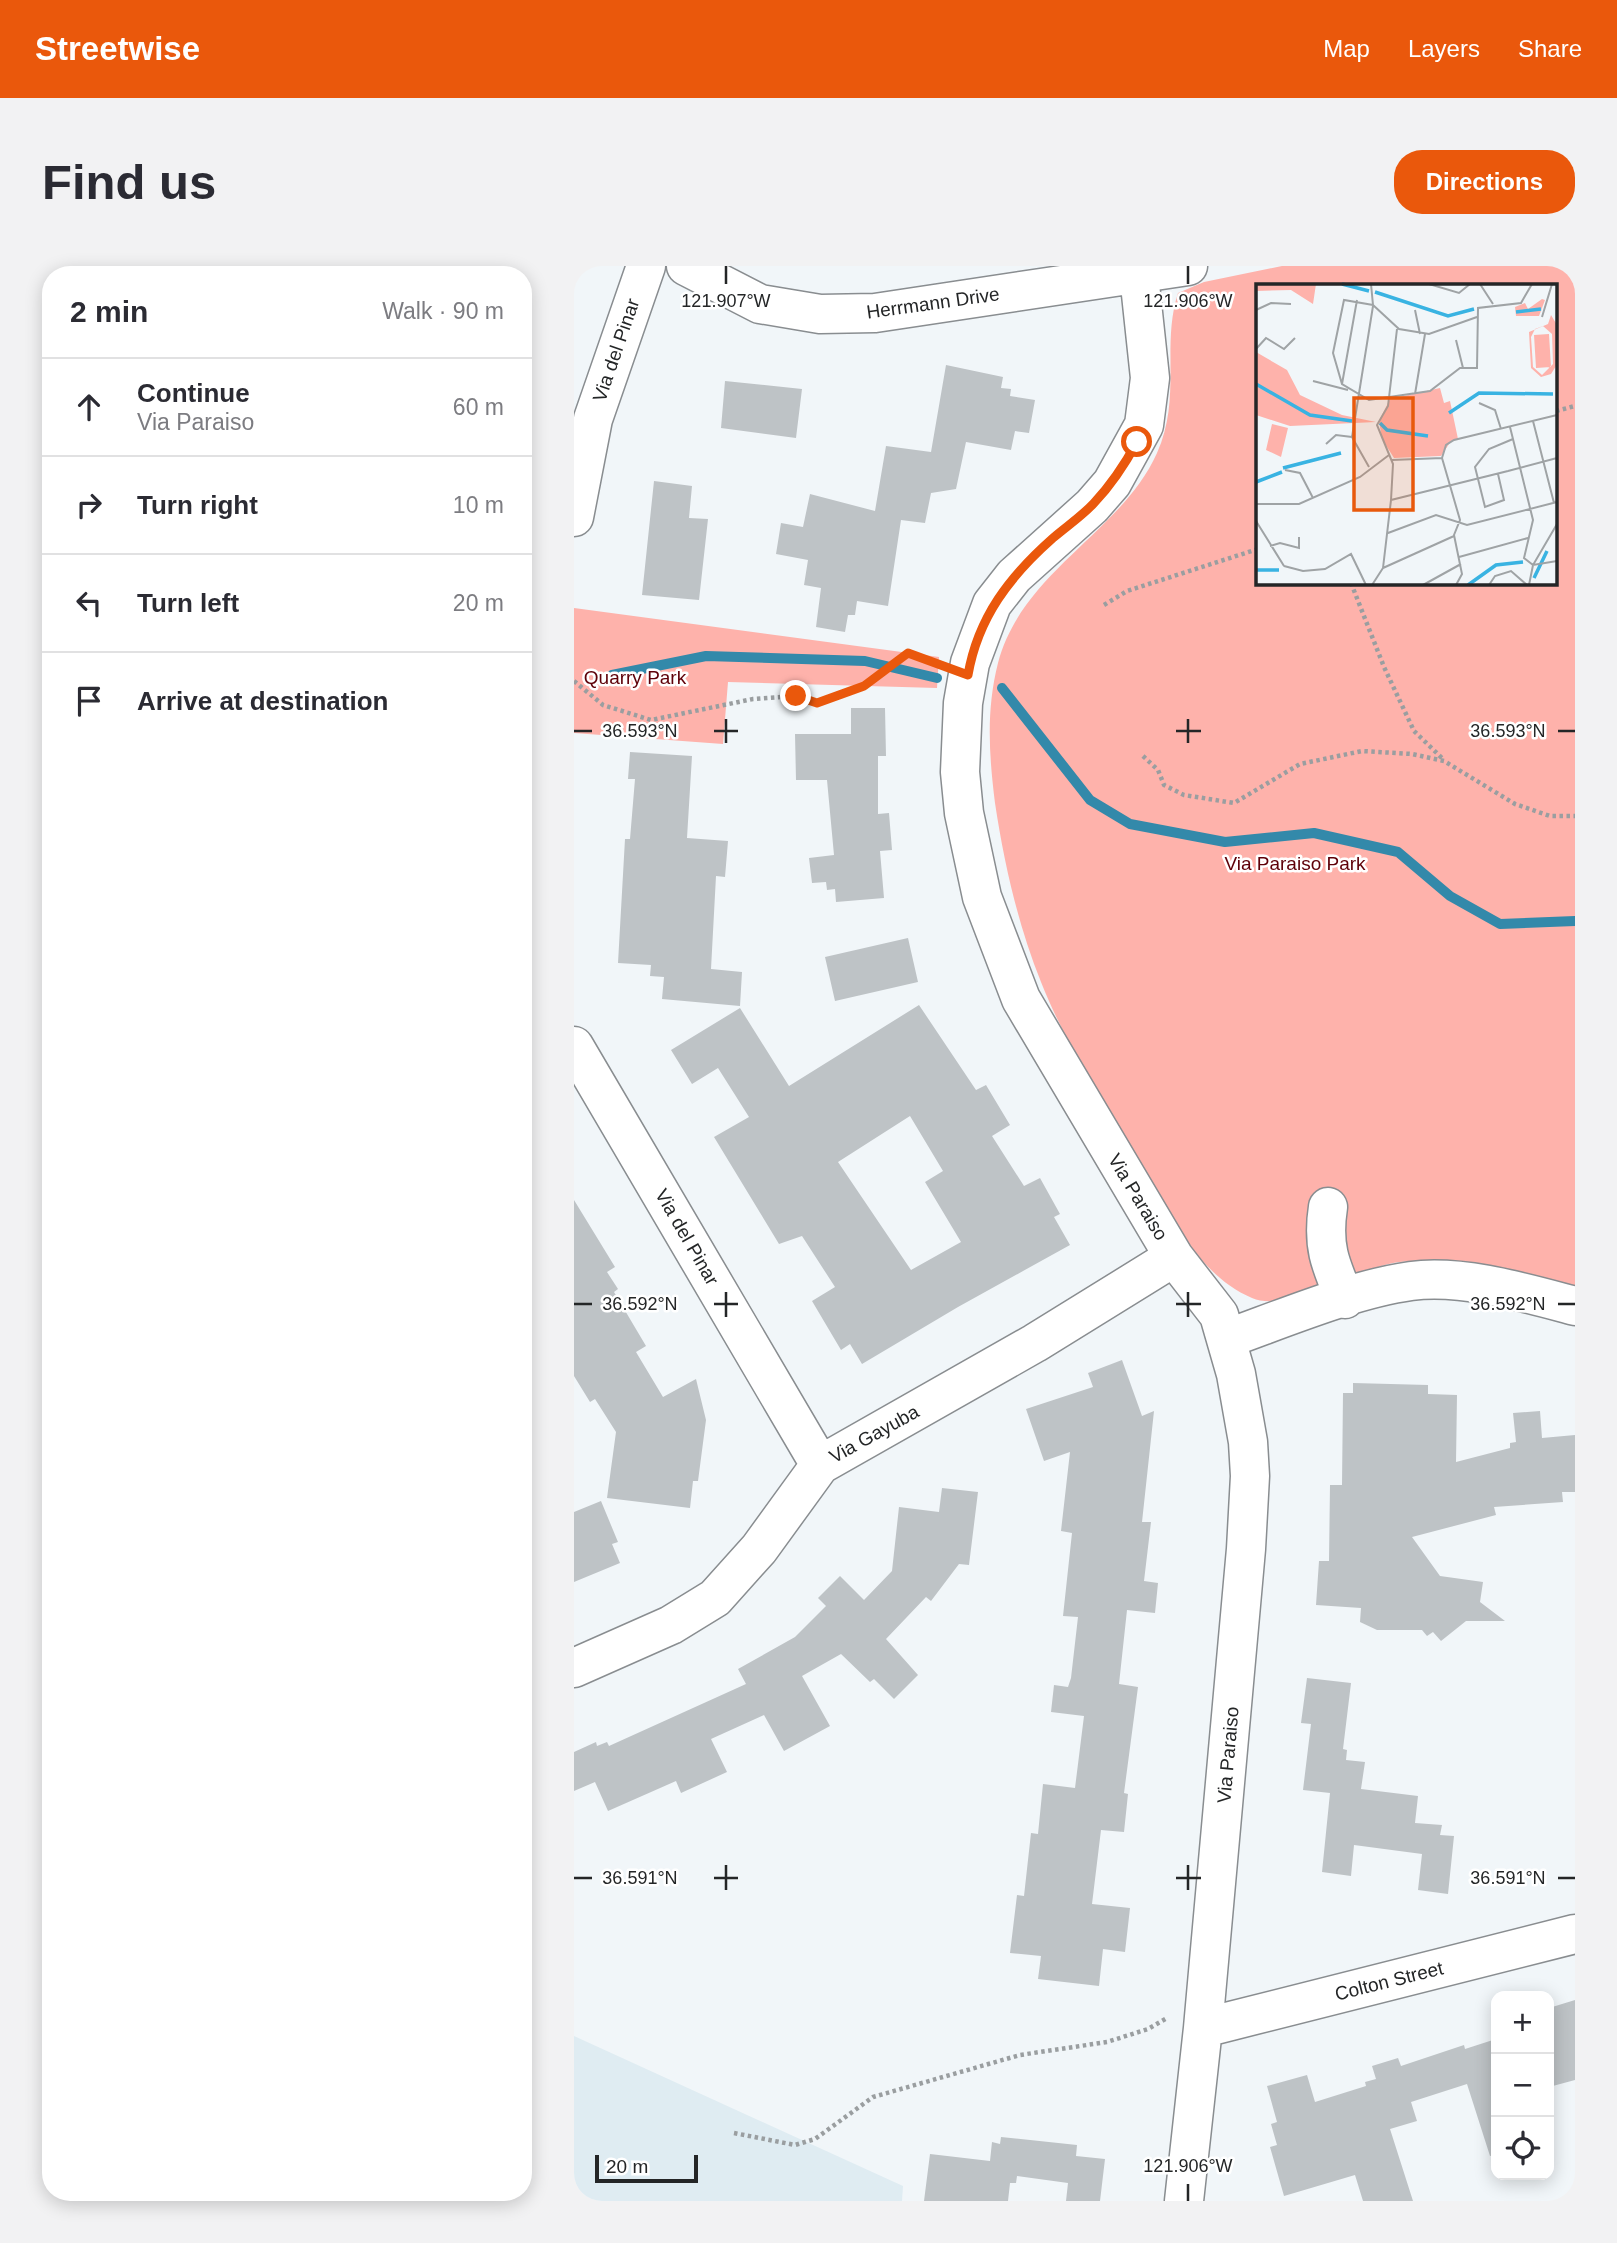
<!DOCTYPE html>
<meta charset="utf-8">
<style>
body{margin:0;font-family:Arial,sans-serif;background:#f2f2f3;color:#2b2b33}
.controls{position:absolute;right:21px;bottom:21px;display:grid;overflow:hidden;border-radius:14px;box-shadow:0 4px 18px #0003}
.controls button{width:63px;height:63px;display:grid;place-items:center;padding:0;border:0;border-bottom:2px solid #e1e1e2;background:#fff;color:#2b2b33;font:35px sans-serif}
.scale{position:absolute;left:21px;bottom:18px;width:103px;box-sizing:border-box;padding-left:7px;border:4px solid #242627;border-top:0;font-size:19px;line-height:24px;white-space:nowrap;color:#242627;-webkit-text-stroke:5px #fff;paint-order:stroke}
.stop{position:absolute;width:21px;height:21px;margin:-16px;border:5px solid #ea580c;border-radius:50%;background:#fff}
.stop.end{background:#ea580c;border-color:#fff;box-shadow:0 2px 7px #0008}
.list{margin:0;padding:0;list-style:none}
h2{display:flex;justify-content:space-between;align-items:center;height:91px;margin:0;padding:0 28px;font-size:30px}
h2 small{font-size:23px;font-weight:400;color:#7c7c81}
.list li{display:grid;grid-template-columns:46px 1fr auto;gap:21px;align-items:center;box-sizing:border-box;height:98px;padding:0 28px;border-top:2px solid #e1e1e2}
.list b{display:block;font-size:26px;white-space:nowrap}
.list p{margin:0;font-size:23px;white-space:nowrap;color:#7c7c81}
.list em{font-size:23px;font-style:normal;color:#7c7c81}
.icon{flex:none;width:38px;height:38px;fill:none;stroke:currentColor;stroke-width:2;stroke-linecap:round;stroke-linejoin:round}
.map{position:relative;flex:none;width:1001px;height:1935px;overflow:hidden;border-radius:28px}
header{display:flex;align-items:center;gap:42px;box-sizing:border-box;height:98px;padding:0 35px;background:#ea580c;color:#fff}
header strong{font-size:33px}
nav{display:flex;gap:38px;margin-inline-start:auto;font-size:24px}
.intro{display:flex;align-items:center;justify-content:space-between;box-sizing:border-box;height:168px;padding:0 42px}
h1{margin:0;font-size:49px}
.button{padding:18px 32px;border-radius:28px;background:#ea580c;color:#fff;font-size:24px;font-weight:700}
main{display:flex;gap:42px;padding:0 42px}
aside{flex:1;background:#fff;border-radius:28px;box-shadow:0 4px 18px #0003}
.map>svg:first-child{display:block}
.built{fill:#dfecf2}
.green{fill:#feb2ab;fill-rule:evenodd}
.lines{fill:none;stroke-linecap:round;stroke-linejoin:round}
.stream{stroke:#3389aa;stroke-width:10}
.building{fill:#bec3c6;fill-rule:evenodd}
.minor-casing{stroke:#898d90;stroke-width:41}
.path{stroke:#9a9ea0;stroke-width:4.5;stroke-dasharray:3.5 3.5;stroke-linecap:butt}
.minor{stroke:#fff;stroke-width:38}
.route{stroke:#ea580c;stroke-width:9}
.ticks{fill:none;stroke:#242627;stroke-width:2.5}
.labels{text-anchor:middle;dominant-baseline:central;stroke-width:5;stroke-linejoin:round;paint-order:stroke}
.street-label{font-size:19px;fill:#242627;stroke:#fff}
.park-label{font-size:19px;fill:#5e0008;stroke:#fff}
.inset-river{fill:none;stroke:#39b3e2;stroke-width:3.5}
.inset-road{fill:none;stroke:#9fa3a5;stroke-width:2}
.view{fill:#e8590c;fill-opacity:0.15;stroke:#e8590c;stroke-width:3.5}
.inset-edge{fill:none;stroke:#242627;stroke-width:3.5}
.ticks-label{font-size:18px;text-anchor:middle;fill:#242627;stroke:#fff;stroke-width:5;stroke-linejoin:round;paint-order:stroke}
</style>
<header>
<strong>Streetwise</strong>
<nav><a>Map</a><a>Layers</a><a>Share</a></nav>
</header>
<div class="intro"><h1>Find us</h1><a class="button">Directions</a></div>
<main>
<aside>
<h2>2 min<small>Walk · 90 m</small></h2>
<ul class="list">
<li><svg class="icon" aria-label="ahead" viewBox="0 0 24 24"><path d="M12 20V5M6 11l6-6 6 6"/></svg><div><b>Continue</b><p>Via Paraiso</p></div><em>60 m</em></li>
<li><svg class="icon" aria-label="right" viewBox="0 0 24 24"><path d="M7 20v-9h11M14 6l5 5-5 5"/></svg><div><b>Turn right</b></div><em>10 m</em></li>
<li><svg class="icon" aria-label="left" viewBox="0 0 24 24"><path d="M17 20v-9H6M10 6l-5 5 5 5"/></svg><div><b>Turn left</b></div><em>20 m</em></li>
<li><svg class="icon" aria-label="arrive" viewBox="0 0 24 24"><path d="M6 21V4h12l-3 4 3 4H6"/></svg><div><b>Arrive at destination</b></div></li>
</ul>
</aside>
<div class="map">
<svg width="1001" height="1935" viewBox="0 0 1001 1935">
<rect width="100%" height="100%" fill="#f1f6f9"/>
<path class="built" d="M 0,1770 L 329,1920 L 328,1935 L 0,1935 Z"/>
<path class="green" d="M 708,0 L 1001,0 L 1001,1027 C 955,1017 862,988 819,997 C 782,1004 713,1047 678,1032 C 624,1009 599,951 570,904 C 534,846 492,779 467,716 C 444,659 430,597 421,537 C 415,489 412,444 424,397 C 448,305 548,266 583,187 C 608,131 587,80 604,27 L 630,16 ZM 684,19 L 982,19 L 982,317 L 684,317 Z
M 0,342 L 365,391 L 363,422 L 154,416 L 149,478 L 0,467 Z"/>
<g class="lines">
<path class="stream" d="M 38,409 L 132,390 L 291,395 L 363,412
M 428,422 L 516,534 L 556,558 L 651,576 L 740,567 L 824,586 L 876,630 L 926,658 L 1001,655"/>
</g>
<path class="building" d="M 372,99 L 429,111 L 427,122 L 437,123 L 436,130 L 461,134 L 455,167 L 441,165 L 437,184 L 392,176 L 382,223 L 357,227 L 351,257 L 327,254 L 314,340 L 283,335 L 281,349 L 274,349 L 271,366 L 242,361 L 247,322 L 230,319 L 234,294 L 202,288 L 207,257 L 229,261 L 236,228 L 301,245 L 312,180 L 357,186 Z
M 151,115 L 228,123 L 222,172 L 147,162 Z
M 80,215 L 118,220 L 115,252 L 134,253 L 125,334 L 68,329 Z
M 277,442 L 311,442 L 312,490 L 304,490 L 304,548 L 315,547 L 318,584 L 306,585 L 310,632 L 262,636 L 261,623 L 253,624 L 252,616 L 238,617 L 235,592 L 260,589 L 253,514 L 222,514 L 221,468 L 277,468 Z
M 56,486 L 118,490 L 113,572 L 154,575 L 151,611 L 142,610 L 137,703 L 168,706 L 166,740 L 88,733 L 90,711 L 76,710 L 77,699 L 44,697 L 51,573 L 56,573 L 61,513 L 54,513 Z
M 334,672 L 344,716 L 261,735 L 251,691 Z
M 345,739 L 402,824 L 412,819 L 436,859 L 418,870 L 450,920 L 466,912 L 486,948 L 480,951 L 496,979 L 384,1041 L 288,1098 L 276,1078 L 267,1084 L 238,1035 L 261,1021 L 228,970 L 205,978 L 140,871 L 175,851 L 144,802 L 118,818 L 97,784 L 166,742 L 215,820 ZM 336,850 L 369,905 L 351,916 L 387,976 L 337,1004 L 264,896 Z
M 0,934 L 41,1001 L 33,1006 L 44,1023 L 40,1026 L 72,1080 L 62,1086 L 89,1131 L 122,1113 L 132,1154 L 124,1215 L 119,1215 L 116,1242 L 33,1232 L 42,1166 L 21,1133 L 16,1136 L 0,1110 Z
M 548,1094 L 568,1150 L 580,1145 L 568,1256 L 577,1256 L 570,1315 L 584,1317 L 581,1347 L 553,1344 L 545,1418 L 564,1421 L 550,1527 L 554,1528 L 550,1566 L 527,1564 L 518,1638 L 556,1642 L 551,1686 L 529,1683 L 525,1720 L 464,1713 L 467,1690 L 436,1687 L 443,1629 L 450,1630 L 457,1567 L 464,1568 L 469,1518 L 501,1522 L 510,1450 L 477,1446 L 480,1419 L 494,1421 L 497,1412 L 504,1351 L 489,1350 L 498,1267 L 487,1265 L 496,1186 L 470,1195 L 452,1143 L 519,1121 L 514,1107 Z
M 779,1117 L 854,1119 L 854,1128 L 883,1129 L 882,1196 L 936,1182 L 936,1177 L 942,1176 L 939,1147 L 966,1145 L 968,1172 L 1001,1169 L 1001,1226 L 988,1226 L 989,1236 L 920,1241 L 922,1249 L 838,1271 L 866,1310 L 909,1316 L 906,1336 L 931,1355 L 892,1355 L 867,1375 L 859,1366 L 853,1370 L 848,1364 L 803,1364 L 786,1356 L 787,1342 L 742,1339 L 745,1295 L 755,1295 L 756,1219 L 768,1219 L 769,1127 L 779,1127 Z
M 368,1222 L 404,1226 L 395,1299 L 385,1298 L 357,1335 L 352,1331 L 312,1373 L 344,1409 L 320,1433 L 300,1413 L 296,1416 L 267,1388 L 228,1410 L 256,1460 L 210,1485 L 190,1449 L 137,1473 L 153,1506 L 107,1527 L 102,1515 L 34,1545 L 21,1516 L 0,1525 L 0,1486 L 22,1476 L 23,1480 L 33,1476 L 35,1480 L 172,1418 L 164,1403 L 221,1371 L 252,1340 L 244,1332 L 266,1310 L 290,1334 L 318,1305 L 325,1241 L 365,1246 Z
M 27,1235 L 44,1276 L 38,1278 L 46,1297 L 0,1316 L 0,1246 Z
M 733,1412 L 777,1417 L 769,1483 L 773,1484 L 772,1494 L 791,1496 L 787,1523 L 844,1530 L 841,1557 L 868,1559 L 866,1569 L 880,1570 L 874,1628 L 844,1624 L 848,1588 L 780,1579 L 777,1610 L 748,1606 L 756,1527 L 729,1524 L 737,1458 L 727,1457 Z
M 1001,1734 L 1001,1814 L 975,1821 L 975,1742 Z
M 922,1773 L 922,1889 L 916,1890 L 893,1818 L 837,1836 L 843,1855 L 816,1863 L 839,1935 L 789,1935 L 781,1909 L 710,1930 L 696,1881 L 703,1879 L 697,1858 L 703,1856 L 693,1820 L 733,1809 L 741,1836 L 792,1820 L 791,1816 L 802,1813 L 798,1800 L 824,1792 L 827,1800 L 890,1779 L 891,1783 Z
M 427,1871 L 503,1879 L 502,1890 L 531,1893 L 526,1935 L 492,1935 L 494,1917 L 443,1910 L 442,1917 L 436,1917 L 434,1935 L 350,1935 L 356,1888 L 416,1895 L 418,1876 L 426,1878 Z"/>
<g class="lines">
<g class="minor-casing">
<path id="minor" d="M 112,0 L 186,38 L 246,48 L 301,47 L 614,0
M 564,0 L 576,112 L 570,159 L 538,217 L 518,240 L 440,310 L 418,338 L 396,397 L 389,437 L 386,506 L 390,547 L 408,631 L 447,733 L 600,991 L 645,1049 L 662,1108 L 674,1176 L 676,1210 L 672,1283 L 629,1762 L 610,1935
M 0,251 L 19,153 L 72,0
M 0,780 L 246,1199
M 754,941 C 748,980 756,998 771,1033
M 652,1073 C 708,1053 779,1023 837,1015 C 888,1008 952,1027 1001,1040
M 0,1402 L 97,1359 L 141,1332 L 185,1283 L 246,1199 L 461,1077 L 600,991
M 629,1762 L 1001,1668"/>
</g>
<path class="path" d="M 982,145 L 1001,140
M 777,317 L 810,401 L 840,465 L 870,494
M 530,339 L 553,325 L 684,283
M 0,415 L 29,439 L 77,454 L 179,433 L 222,430 L 243,437 L 290,420 L 334,387 L 360,397
M 569,490 L 584,504 L 590,519 L 610,529 L 660,537 L 726,498 L 788,485 L 838,488 L 870,495 L 941,538 L 976,550 L 1001,550
M 160,1867 L 221,1879 L 241,1873 L 299,1831 L 446,1789 L 533,1776 L 574,1763 L 593,1752"/>
<use href="#minor" class="minor"/>
</g>
<g class="lines">
<path class="route" d="M 222,430 L 243,437 L 290,420 L 334,387 L 394,409 C 404,351 436,310 479,272 C 493,260 508,250 520,237 C 538,218 551,198 563,176"/>
</g>
<path class="ticks" d="M 152,0 L 152,18M 614,0 L 614,18M 152,453 L 152,477M 614,453 L 614,477M 0,465 L 18,465M 140,465 L 164,465M 602,465 L 627,465M 984,465 L 1001,465M 152,1026 L 152,1051M 614,1026 L 614,1051M 0,1038 L 18,1038M 140,1038 L 164,1038M 602,1038 L 627,1038M 984,1038 L 1001,1038M 152,1599 L 152,1624M 614,1599 L 614,1624M 0,1612 L 18,1612M 140,1612 L 164,1612M 602,1612 L 627,1612M 984,1612 L 1001,1612M 614,1918 L 614,1935"/>
<g class="labels">
<g class="street-label">
<text transform="translate(359 37) rotate(-8)">Herrmann Drive</text>
<text transform="translate(42 84) rotate(-71)">Via del Pinar</text>
<text transform="translate(564 931) rotate(59)">Via Paraiso</text>
<text transform="translate(113 971) rotate(60)">Via del Pinar</text>
<text transform="translate(300 1168) rotate(-29)">Via Gayuba</text>
<text transform="translate(654 1489) rotate(-85)">Via Paraiso</text>
<text transform="translate(815 1715) rotate(-14)">Colton Street</text>
</g>
<g class="park-label">
<text x="61" y="411">Quarry Park</text>
<text x="721" y="597">Via Paraiso Park</text>
</g>
</g>
<g transform="translate(682 18)">
<rect width="301" height="301" fill="#f1f6f9"/>
<path d="M 0,0 L 60,0 L 57,20 L 35,6 L 0,7 ZM 286,15 L 289,16 L 283,32 L 260,32 L 259,23 L 269,19 L 272,25 ZM 295,31 L 301,41 L 300,82 L 295,90 L 285,93 L 275,84 L 273,48 L 292,40 ZM 287,42 L 296,50 L 297,80 L 286,91 L 277,83 L 275,53 L 279,45 ZM 293,50 L 295,83 L 280,84 L 278,51 ZM 0,68 L 31,86 L 44,111 L 86,131 L 120,138 L 34,142 L 0,131 ZM 184,104 L 188,119 L 194,117 L 202,155 L 195,157 L 185,172 L 138,174 L 126,155 L 123,137 L 134,115 ZM 16,140 L 32,144 L 25,173 L 10,166 Z" fill="#feb2ab" fill-rule="evenodd"/>
<path class="inset-river" d="M 86,0 L 113,7M 119,8 L 192,32 L 218,25M 260,28 L 285,25M 0,100 L 54,131 L 96,137M 193,129 L 223,109 L 297,110M 124,139 L 131,146 L 172,152M 27,184 L 85,169M 0,198 L 26,188M 0,286 L 23,286M 278,294 L 291,267M 212,301 L 240,281 L 267,278"/>
<path class="inset-road" d="M 115,0 L 117,21 L 143,45 L 173,50 L 221,33M 173,0 L 203,9 L 214,0M 224,0 L 237,20M 117,21 L 88,16 L 77,69 L 86,100 L 113,116 L 174,107 L 204,84 L 221,84 L 222,24 L 265,19 L 276,0M 0,26 L 15,19 L 35,20M 159,26 L 164,50M 286,33 L 296,0M 200,56 L 207,84M 0,65 L 10,54 L 28,65 L 39,54M 57,97 L 92,106M 86,100 L 101,16M 159,110 L 169,50M 223,119 L 239,126 L 245,145M 277,137 L 298,219M 254,143 L 277,236 L 268,274 L 277,281 L 301,277M 70,160 L 80,151 L 96,153M 186,174 L 204,236 L 198,251 L 206,290 L 200,301M 186,174 L 190,161 L 198,156 L 301,131M 136,176 L 186,174M 113,183 L 96,153 L 117,22M 29,186 L 44,189 L 57,214M 252,187 L 301,174M 242,190 L 248,216 L 229,223 L 219,183 L 233,165 L 257,155M 135,216 L 252,187M 0,220 L 43,220 L 104,193 L 133,171M 0,237 L 28,282M 132,249 L 180,231 L 211,241 L 301,218M 14,262 L 24,259 L 43,264 L 43,253M 203,273 L 272,254M 28,282 L 47,287 L 69,285 L 95,270 L 110,301M 127,284 L 198,252M 116,301 L 127,284 L 135,216 L 137,180 L 121,141 L 132,122 L 141,45M 167,301 L 205,280M 233,301 L 239,292 L 255,287 L 271,301M 273,301 L 277,281 L 301,240"/>
<path class="view" d="M 98,114 L 157,114 L 157,226 L 98,226 Z"/>
<rect width="301" height="301" class="inset-edge"/>
</g>
<g class="ticks-label">
<text x="152" y="41">121.907°W</text>
<text x="614" y="41">121.906°W</text>
<text x="66" y="471">36.593°N</text>
<text x="934" y="471">36.593°N</text>
<text x="66" y="1044">36.592°N</text>
<text x="934" y="1044">36.592°N</text>
<text x="66" y="1618">36.591°N</text>
<text x="934" y="1618">36.591°N</text>
<text x="614" y="1906">121.906°W</text>
</g>
</svg>
<div class="controls">
<button>+</button>
<button>−</button>
<button><svg class="icon" aria-label="locate" viewBox="0 0 24 24"><circle cx="12" cy="12" r="6"/><path d="M12 2v4M12 18v4M2 12h4M18 12h4"/></svg></button>
</div>
<div class="scale">20 m</div>
<div class="stop" style="left:563px;top:176px"></div>
<div class="stop end" style="left:222px;top:430px"></div>
</div>
</main>
